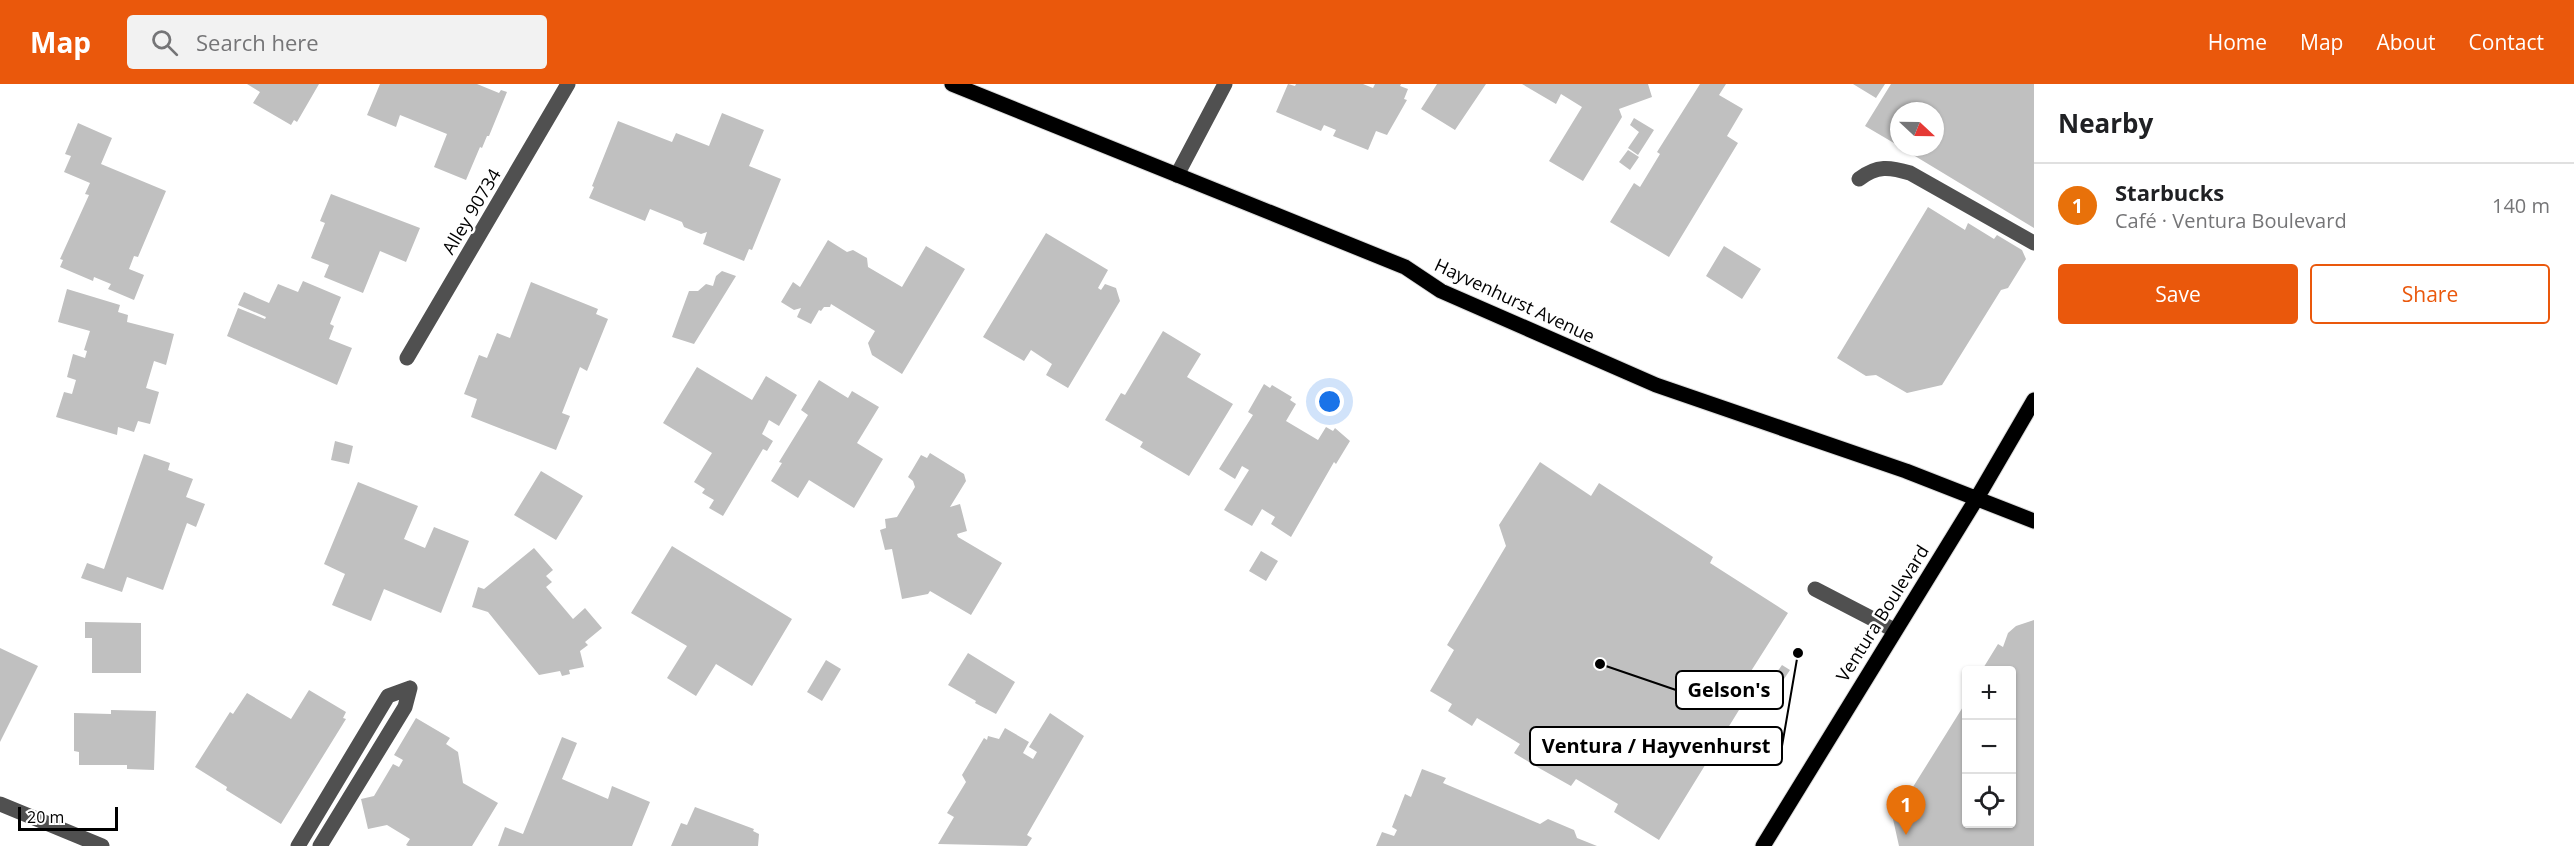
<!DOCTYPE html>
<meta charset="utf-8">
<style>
body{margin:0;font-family:"Open Sans",sans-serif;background:#f2f2f2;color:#202124}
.controls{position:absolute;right:18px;bottom:18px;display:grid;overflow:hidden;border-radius:6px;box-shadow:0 2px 4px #0004}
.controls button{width:54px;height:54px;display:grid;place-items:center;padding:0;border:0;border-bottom:2px solid #e0e0e0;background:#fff;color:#202124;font:30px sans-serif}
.compass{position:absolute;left:1890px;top:18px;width:54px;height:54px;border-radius:50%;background:#fff;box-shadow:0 2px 4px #0004;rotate:112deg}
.scale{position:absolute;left:18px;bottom:15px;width:100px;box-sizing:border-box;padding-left:6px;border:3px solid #000;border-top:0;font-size:16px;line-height:21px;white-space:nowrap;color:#000;-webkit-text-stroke:4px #fff;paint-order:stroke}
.you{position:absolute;left:1330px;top:318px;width:21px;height:21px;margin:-15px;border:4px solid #fff;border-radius:50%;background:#1a73e8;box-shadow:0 0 0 9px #1a73e833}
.badge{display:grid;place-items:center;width:39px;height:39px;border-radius:50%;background:#ea580c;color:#fff;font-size:20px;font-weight:700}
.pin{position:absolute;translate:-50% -50px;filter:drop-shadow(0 2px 3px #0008)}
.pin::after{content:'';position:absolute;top:32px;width:21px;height:18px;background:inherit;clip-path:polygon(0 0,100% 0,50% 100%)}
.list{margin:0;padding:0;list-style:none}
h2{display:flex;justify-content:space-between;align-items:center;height:78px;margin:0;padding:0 24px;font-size:26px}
h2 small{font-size:20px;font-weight:400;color:#757577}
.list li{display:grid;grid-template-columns:39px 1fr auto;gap:18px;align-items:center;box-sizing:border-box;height:84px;padding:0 24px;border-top:2px solid #e0e0e0}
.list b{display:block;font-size:22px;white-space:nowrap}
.list p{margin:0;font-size:20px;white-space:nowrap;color:#757577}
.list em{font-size:20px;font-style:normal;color:#757577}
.actions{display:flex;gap:12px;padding:18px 24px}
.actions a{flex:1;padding:14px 0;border:2px solid #ea580c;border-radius:6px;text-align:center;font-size:21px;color:#ea580c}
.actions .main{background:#ea580c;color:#fff}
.icon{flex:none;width:33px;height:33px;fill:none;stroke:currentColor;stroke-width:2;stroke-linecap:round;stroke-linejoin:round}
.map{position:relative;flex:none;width:2034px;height:762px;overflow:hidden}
header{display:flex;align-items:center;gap:36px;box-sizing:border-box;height:84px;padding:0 30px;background:#ea580c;color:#fff}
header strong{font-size:28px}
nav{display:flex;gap:33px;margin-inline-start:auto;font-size:21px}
.search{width:420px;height:54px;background:#f2f2f2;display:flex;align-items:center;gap:15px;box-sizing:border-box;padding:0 21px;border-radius:6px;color:#757577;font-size:22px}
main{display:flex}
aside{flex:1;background:#fff}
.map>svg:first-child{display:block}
.building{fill:#c0c0c0}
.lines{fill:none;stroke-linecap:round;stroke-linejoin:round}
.major-casing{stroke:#dbdbdb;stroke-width:17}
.minor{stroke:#505050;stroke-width:15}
.major{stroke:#000;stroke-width:15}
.labels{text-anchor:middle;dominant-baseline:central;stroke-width:5;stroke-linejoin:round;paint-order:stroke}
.street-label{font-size:18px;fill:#000;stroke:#fff}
.leader{fill:none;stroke:#000;stroke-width:2}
.callout-dot{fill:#000;stroke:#fff;stroke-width:2}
.callout{fill:#fff;stroke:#000;stroke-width:2}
.callout-label{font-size:20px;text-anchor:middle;font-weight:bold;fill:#000}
</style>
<header>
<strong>Map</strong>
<div class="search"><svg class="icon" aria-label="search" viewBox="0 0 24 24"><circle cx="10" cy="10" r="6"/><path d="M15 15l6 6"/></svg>Search here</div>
<nav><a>Home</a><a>Map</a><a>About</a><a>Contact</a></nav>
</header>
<main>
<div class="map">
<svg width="2034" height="762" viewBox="0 0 2034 762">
<rect width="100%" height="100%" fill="#fff"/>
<path class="building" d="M 247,0 L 319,0 L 297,38 L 294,36 L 291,41 L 253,19 L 260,8 Z
M 380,0 L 477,0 L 499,9 L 501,6 L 507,8 L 489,52 L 487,52 L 482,64 L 480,63 L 466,96 L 434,83 L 447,50 L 400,31 L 396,43 L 367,31 Z
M 1288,0 L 1295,2 L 1296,0 L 1363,0 L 1373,4 L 1375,0 L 1401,0 L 1400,2 L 1408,5 L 1404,15 L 1407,16 L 1387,51 L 1376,47 L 1368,66 L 1333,52 L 1336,46 L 1324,41 L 1321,47 L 1276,28 Z
M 1437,0 L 1486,0 L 1455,46 L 1421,25 Z
M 1522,0 L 1648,0 L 1652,13 L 1619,25 L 1622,33 L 1583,97 L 1549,77 L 1582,23 L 1561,10 L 1556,20 Z
M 1700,0 L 1726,0 L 1719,11 L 1743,25 L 1727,52 L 1738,59 L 1669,173 L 1610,138 L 1634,99 L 1640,103 L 1660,70 L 1657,68 Z
M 1853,0 L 1885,0 L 1876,14 Z
M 1891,0 L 2034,0 L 2034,144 L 1900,63 L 1935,63 L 1935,27 L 1899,27 L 1899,62 L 1865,42 Z
M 722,29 L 764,46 L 749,82 L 781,95 L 752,166 L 749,165 L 744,177 L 703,160 L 707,148 L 701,150 L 684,143 L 682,138 L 650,125 L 645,137 L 589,114 L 594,103 L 592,102 L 618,37 L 672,58 L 676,49 L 709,62 Z
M 1634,34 L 1654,46 L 1638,71 L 1628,64 L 1639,48 L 1630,41 Z
M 78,39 L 112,54 L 101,80 L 166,107 L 138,173 L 134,172 L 129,185 L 144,191 L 134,216 L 108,205 L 111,200 L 94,193 L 93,197 L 60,183 L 63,176 L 60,175 L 89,111 L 85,110 L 90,99 L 64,88 L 71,72 L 65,70 Z
M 1628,66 L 1639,73 L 1630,86 L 1619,78 Z
M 331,110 L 420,144 L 406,178 L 380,167 L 363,209 L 324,193 L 329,181 L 311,174 L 325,139 L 320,137 Z
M 1928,123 L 1965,146 L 1968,139 L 1994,155 L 1997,151 L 2022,166 L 2026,175 L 2008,204 L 2001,206 L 1942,301 L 1907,309 L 1876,291 L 1866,292 L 1837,274 Z
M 1046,149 L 1108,186 L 1098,204 L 1101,206 L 1105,200 L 1116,204 L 1120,217 L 1068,304 L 1046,291 L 1052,280 L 1031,266 L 1024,277 L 983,253 Z
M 828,156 L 847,168 L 853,166 L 867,174 L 868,183 L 902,203 L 926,162 L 965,185 L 902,290 L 872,271 L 868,259 L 875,247 L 831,220 L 830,223 L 824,223 L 821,227 L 819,226 L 811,240 L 797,233 L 801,224 L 794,226 L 781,218 L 793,198 L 800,203 Z
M 1724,162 L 1761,185 L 1742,215 L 1706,192 Z
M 722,187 L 736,192 L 694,260 L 672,253 L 689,207 L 698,207 L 706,200 L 713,202 L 716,192 Z
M 303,197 L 341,213 L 330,240 L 334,242 L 329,255 L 352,264 L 337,301 L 227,252 L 238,224 L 265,235 L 266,233 L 238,221 L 244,208 L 269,219 L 278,200 L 298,208 Z
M 531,198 L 598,225 L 596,230 L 608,235 L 587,287 L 580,283 L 562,329 L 570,332 L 556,366 L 471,333 L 477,315 L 464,310 L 479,271 L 487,274 L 497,249 L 510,254 Z
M 67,205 L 120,221 L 118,228 L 128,231 L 127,238 L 174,250 L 166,281 L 154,277 L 146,304 L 159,308 L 150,340 L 138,337 L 134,348 L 118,343 L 117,351 L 56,333 L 64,308 L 72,310 L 76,296 L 67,293 L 73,270 L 85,274 L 87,267 L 84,266 L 90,247 L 58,238 Z
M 1163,247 L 1201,270 L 1187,293 L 1233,320 L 1189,392 L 1140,363 L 1143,358 L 1105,336 L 1121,309 L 1125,311 Z
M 697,283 L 752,316 L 766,292 L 797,311 L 779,342 L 769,336 L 762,350 L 773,357 L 767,367 L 763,365 L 723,432 L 709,424 L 714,416 L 702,409 L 705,405 L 694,398 L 712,369 L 663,339 Z
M 819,296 L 848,314 L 852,307 L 879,323 L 857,359 L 883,375 L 854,424 L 809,396 L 798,414 L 771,397 L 782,379 L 779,378 L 808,331 L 801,326 Z
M 1264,300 L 1270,304 L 1272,301 L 1292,313 L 1290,316 L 1296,320 L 1286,337 L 1318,356 L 1326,343 L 1333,347 L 1335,344 L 1350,357 L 1336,380 L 1334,378 L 1291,453 L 1271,440 L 1275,433 L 1262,425 L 1252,442 L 1224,426 L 1249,386 L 1242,382 L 1235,395 L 1219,385 L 1253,331 L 1248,328 Z
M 335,357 L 353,362 L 349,380 L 331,376 Z
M 930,369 L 964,390 L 966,397 L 950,423 L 960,420 L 967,447 L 957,450 L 958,453 L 1002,479 L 971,531 L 930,507 L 928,510 L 902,515 L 892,465 L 885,466 L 880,446 L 886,444 L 885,435 L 897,433 L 915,403 L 913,397 L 908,393 L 921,371 L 927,374 Z
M 144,370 L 170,379 L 168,386 L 193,395 L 186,413 L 205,420 L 196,443 L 187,439 L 163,506 L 127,493 L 122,508 L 81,494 L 87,479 L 104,485 Z
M 1540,378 L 1591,412 L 1599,399 L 1713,473 L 1710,479 L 1788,529 L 1746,595 L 1755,600 L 1659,756 L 1614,728 L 1618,720 L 1576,695 L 1571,702 L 1539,684 L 1514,669 L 1520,660 L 1477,634 L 1472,642 L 1448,627 L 1452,620 L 1430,607 L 1454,566 L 1447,561 L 1506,462 L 1499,441 Z
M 541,387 L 583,412 L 556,456 L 514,431 Z
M 358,398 L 418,422 L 404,455 L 425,464 L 434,443 L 469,457 L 441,529 L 384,505 L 371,537 L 332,521 L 345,490 L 324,480 Z
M 672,462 L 792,535 L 752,602 L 716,580 L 696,612 L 667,594 L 687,562 L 631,529 Z
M 534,464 L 553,486 L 546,492 L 552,498 L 546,503 L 573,535 L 585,524 L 602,544 L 585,558 L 588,561 L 580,567 L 584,583 L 569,586 L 570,590 L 562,592 L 560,587 L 539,591 L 488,528 L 472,523 L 478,503 L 484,505 Z
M 1261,467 L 1278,477 L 1266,497 L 1249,487 Z
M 2034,536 L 2034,762 L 1899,762 L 1893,735 L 1966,618 L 1966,740 L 2012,740 L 2012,586 L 1982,586 L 1998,560 L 2003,563 L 2008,549 L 2016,542 Z
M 85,538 L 141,539 L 141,589 L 92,589 L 92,554 L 85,554 Z
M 0,564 L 38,582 L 0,658 Z
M 968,569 L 1015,598 L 996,630 L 975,619 L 976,617 L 948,601 Z
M 826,576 L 841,585 L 822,617 L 807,608 Z
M 1782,581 L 1790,586 L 1778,604 L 1770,598 Z
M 309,606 L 346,628 L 343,634 L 346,635 L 281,740 L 226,706 L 227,703 L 195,683 L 230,628 L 233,630 L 247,609 L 291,635 Z
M 111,626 L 156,627 L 154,686 L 127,685 L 127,681 L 79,681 L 79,668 L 74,667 L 74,629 L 111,630 Z
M 1050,629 L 1084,652 L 1027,751 L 1032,754 L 1027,762 L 938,760 L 954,733 L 947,729 L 966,698 L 962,691 L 984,654 L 987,656 L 988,652 L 999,655 L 1005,644 L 1029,658 L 1023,669 L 1033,675 L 1037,668 L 1029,663 Z
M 416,634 L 450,654 L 446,660 L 458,668 L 463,699 L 498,719 L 472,762 L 408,762 L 406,761 L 410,755 L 387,741 L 368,745 L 361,715 L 374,712 L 393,680 L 399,683 L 403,676 L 394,671 Z
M 562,653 L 577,659 L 562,695 L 608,715 L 612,702 L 650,718 L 632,762 L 498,762 L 505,743 L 523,750 Z
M 1422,685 L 1446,694 L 1443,699 L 1540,740 L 1548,735 L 1574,746 L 1577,754 L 1597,762 L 1376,762 L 1382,748 L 1394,752 L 1397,746 L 1392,743 L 1405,710 L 1411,713 Z
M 695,723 L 754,745 L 753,747 L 759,750 L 758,762 L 671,762 L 681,739 L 687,741 Z"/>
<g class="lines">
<g class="major-casing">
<path id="major" d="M 952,0 L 1405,183 L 1441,207 L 1656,301 L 1906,387 L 2034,437
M 1763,762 L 1977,414 L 2034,316"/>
</g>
<path class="minor" d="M 1177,91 L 1225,0
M 1859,95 C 1877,81 1890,83 1910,89 L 2034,159
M 407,274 L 568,0
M 1815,505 L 1894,546
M 0,720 L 102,762
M 298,762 L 388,612 L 410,604
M 320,762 L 405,623 L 410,604"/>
<use href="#major" class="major"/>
</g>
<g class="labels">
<g class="street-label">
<text transform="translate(471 127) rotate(-59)">Alley 90734</text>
<text transform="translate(1515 216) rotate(25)">Hayvenhurst Avenue</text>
<text transform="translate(1882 529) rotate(-58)">Ventura Boulevard</text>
</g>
</g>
<path class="leader" d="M1600 580L1676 606M1798 569L1782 662"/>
<g class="callout-dot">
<circle cx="1600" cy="580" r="6"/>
<circle cx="1798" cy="569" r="6"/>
</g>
<g class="callout">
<rect x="1676" y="587" width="107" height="38" rx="6"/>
<rect x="1530" y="643" width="252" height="38" rx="6"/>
</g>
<g class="callout-label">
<text x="1729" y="613">Gelson's</text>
<text x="1656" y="669">Ventura / Hayvenhurst</text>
</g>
</svg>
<div class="controls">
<button>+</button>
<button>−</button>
<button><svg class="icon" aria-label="locate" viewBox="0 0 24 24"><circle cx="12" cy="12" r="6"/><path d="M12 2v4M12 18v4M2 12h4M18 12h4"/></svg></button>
</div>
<svg class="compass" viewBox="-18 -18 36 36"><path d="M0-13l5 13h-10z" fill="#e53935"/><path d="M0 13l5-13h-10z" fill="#757577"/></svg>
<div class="scale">20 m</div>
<div class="you"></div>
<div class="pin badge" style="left:1906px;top:751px;background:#e8710a">1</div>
</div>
<aside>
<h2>Nearby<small></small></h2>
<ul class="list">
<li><span class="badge" style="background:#e8710a">1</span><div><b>Starbucks</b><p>Café · Ventura Boulevard</p></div><em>140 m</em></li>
</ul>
<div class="actions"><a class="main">Save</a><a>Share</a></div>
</aside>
</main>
